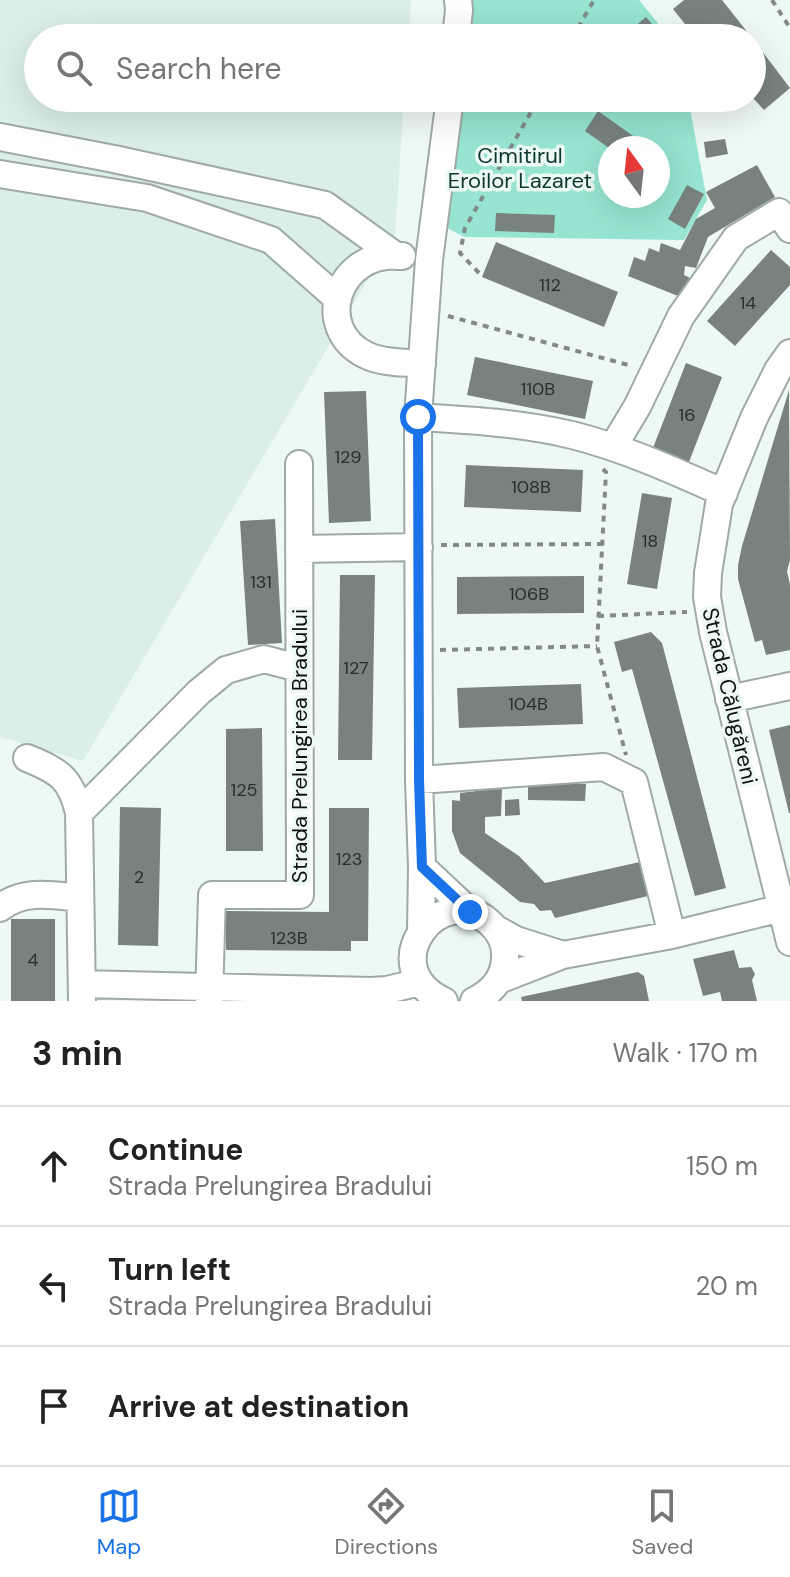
<!DOCTYPE html>
<meta charset="utf-8">
<style>
body{margin:0;font-family:"DM Sans",sans-serif;background:#f2f2f2;color:#222}
.compass{position:absolute;left:598px;top:136px;width:72px;height:72px;border-radius:50%;background:#fff;box-shadow:0 8px 32px #0002;rotate:345deg}
.stop{position:absolute;width:24px;height:24px;margin:-18px;border:6px solid #1a73e8;border-radius:50%;background:#fff}
.stop.end{background:#1a73e8;border-color:#fff;box-shadow:0 2px 8px #0008}
.list{margin:0;padding:0;list-style:none}
h2{display:flex;justify-content:space-between;align-items:center;height:104px;margin:0;padding:0 32px;font-size:34px}
h2 small{font-size:26px;font-weight:400;color:#767676}
.list li{display:grid;grid-template-columns:52px 1fr auto;gap:24px;align-items:center;box-sizing:border-box;height:120px;padding:0 32px;border-top:2px solid #e0e0e0}
.list b{display:block;font-size:30px;white-space:nowrap}
.list p{margin:0;font-size:26px;white-space:nowrap;color:#767676}
.list em{font-size:26px;font-style:normal;color:#767676}
.icon{flex:none;width:44px;height:44px;fill:none;stroke:currentColor;stroke-width:2;stroke-linecap:round;stroke-linejoin:round}
.map{position:relative;flex:none;width:790px;height:1001px;overflow:hidden}
.search{position:absolute;background:#fff;box-shadow:0 8px 32px #0002;left:24px;right:24px;top:24px;height:88px;display:flex;align-items:center;gap:20px;box-sizing:border-box;padding:0 28px;border-radius:44px;color:#767676;font-size:30px}
.sheet{height:464px;background:#fff}
nav{display:flex;justify-content:space-around;align-items:center;box-sizing:border-box;height:112px;border-top:2px solid #e0e0e0;background:#fff;font-size:22px;color:#767676}
nav a{display:grid;justify-items:center;gap:4px}
nav .on{color:#1a73e8}
.map>svg:first-child{display:block}
.built{fill:#dbeee9}
.green{fill:#96e4d1;fill-rule:evenodd}
.building{fill:#78827f}
.lines{fill:none;stroke-linecap:round;stroke-linejoin:round}
.minor-casing{stroke:#9fa9a6;stroke-width:30}
.path{stroke:#828a87;stroke-width:4;stroke-dasharray:6 6;stroke-linecap:butt}
.minor{stroke:#fff;stroke-width:26}
.route{stroke:#1a73e8;stroke-width:10}
.labels{text-anchor:middle;dominant-baseline:central;stroke-width:7;stroke-linejoin:round;paint-order:stroke}
.number-label{font-size:18px;fill:#292e2c}
.park-label{font-size:22px;fill:#0e372f;stroke:#edf9f5}
.street-label{font-size:22px;fill:#0f1211;stroke:#edf9f5}
</style>
<div class="map">
<svg width="790" height="1001" viewBox="0 0 790 1001">
<rect width="100%" height="100%" fill="#edf9f5"/>
<path class="built" d="M 0,0 L 411,0 L 409,38 L 38,38 L 38,98 L 404,98 L 395,234 L 83,761 L 0,737 Z"/>
<path class="green" d="M 471,0 L 639,0 L 670,38 L 463,38 L 467,12 Z
M 456,98 L 688,98 L 707,200 L 684,240 L 465,237 L 443,226 ZM 610,148 L 658,148 L 658,196 L 610,196 Z"/>
<path class="building" d="M 684,0 L 722,0 L 752,38 L 696,38 L 673,9 Z
M 646,17 L 664,38 L 631,38 L 627,33 Z
M 752,38 L 790,88 L 764,110 L 752,97 Z
M 598,111 L 650,148 L 609,148 L 585,131 Z
M 725,139 L 728,154 L 706,158 L 704,142 Z
M 757,165 L 775,197 L 708,237 L 696,268 L 685,266 L 684,275 L 692,279 L 683,298 L 628,276 L 634,257 L 645,261 L 649,248 L 659,252 L 661,243 L 680,250 L 696,219 L 715,208 L 706,192 Z
M 687,185 L 704,194 L 685,229 L 668,219 Z
M 496,213 L 555,215 L 554,233 L 495,231 Z
M 496,242 L 618,292 L 604,327 L 482,277 Z
M 771,250 L 790,267 L 790,285 L 735,346 L 707,321 Z
M 475,357 L 593,381 L 585,419 L 467,395 Z
M 686,363 L 722,377 L 687,467 L 651,453 Z
M 789,390 L 790,560 L 787,571 L 790,585 L 790,650 L 766,655 L 762,640 L 755,642 L 738,579 L 738,565 L 742,546 Z
M 366,391 L 371,521 L 329,523 L 324,392 Z
M 466,465 L 583,470 L 581,512 L 464,507 Z
M 642,493 L 672,498 L 657,589 L 627,584 Z
M 275,519 L 282,643 L 248,645 L 240,521 Z
M 340,575 L 375,575 L 372,760 L 338,760 Z
M 584,576 L 584,613 L 457,614 L 457,577 Z
M 651,632 L 662,643 L 726,888 L 695,896 L 632,669 L 622,672 L 614,642 Z
M 581,684 L 583,724 L 459,728 L 457,688 Z
M 790,725 L 790,813 L 789,813 L 769,730 Z
M 262,728 L 263,851 L 226,851 L 226,729 Z
M 528,783 L 586,784 L 585,801 L 528,800 Z
M 502,788 L 501,816 L 485,817 L 485,833 L 519,856 L 545,883 L 640,862 L 648,896 L 555,918 L 551,910 L 540,911 L 534,904 L 520,902 L 460,853 L 452,831 L 452,800 L 460,801 L 460,793 Z
M 519,799 L 520,815 L 505,816 L 505,800 Z
M 120,807 L 161,808 L 158,946 L 118,945 Z
M 329,808 L 369,808 L 368,941 L 351,941 L 351,951 L 226,950 L 226,911 L 329,912 Z
M 11,919 L 55,919 L 55,1001 L 11,1001 Z
M 734,950 L 739,968 L 751,967 L 755,974 L 752,980 L 757,1001 L 722,1001 L 720,992 L 703,996 L 693,959 Z
M 638,972 L 644,976 L 649,1001 L 522,1001 L 521,997 Z"/>
<g class="lines">
<g class="minor-casing">
<path id="minor" d="M 456,38 L 459,10 L 458,0
M 0,137 L 114,159 L 325,205 L 396,256
M 0,174 L 147,198 L 271,240 L 338,299
M 402,256 C 337,249 312,329 366,355 C 382,363 403,362 422,364
M 790,353 L 778,370 L 754,418 L 719,504 L 708,573 L 707,597 L 713,632 L 790,942
M 418,417 C 469,420 522,423 572,435 C 624,448 675,471 724,493
M 613,447 L 637,407 L 681,316 L 736,238 L 779,212 L 790,229
M 299,549 L 419,547
M 729,699 L 790,686
M 27,758 C 59,771 71,778 79,813 L 82,1000
M 419,780 L 604,767 L 634,782 L 672,935
M 79,813 L 199,692 L 226,670 L 264,659 L 298,668
M 422,867 L 470,912
M 0,908 C 23,889 52,895 80,898
M 496,929 L 516,940 L 563,955
M 421,931 L 422,867 L 419,780 L 418,417 L 429,260 L 450,98
M 499,980 L 563,955 L 672,935 L 790,906
M 82,984 L 371,991 L 387,990 L 420,982
M 209,1001 L 212,895 L 300,895 L 299,464
M 444,1001 C 371,967 442,875 492,925 C 501,934 506,946 505,958 C 504,979 492,992 474,1001"/>
</g>
<path class="path" d="M 772,0 L 790,28
M 572,38 L 594,0
M 479,273 L 460,253 L 465,228 L 539,98
M 448,316 L 632,366
M 603,469 L 606,472 L 597,646 L 626,755
M 441,545 L 602,544
M 598,616 L 687,612
M 440,650 L 597,646"/>
<use href="#minor" class="minor"/>
</g>
<g class="lines">
<path class="route" d="M 418,417 L 419,780 L 422,867 L 470,912"/>
</g>
<g class="labels">
<g class="number-label">
<text x="550" y="285">112</text>
<text x="748" y="303">14</text>
<text x="538" y="389">110B</text>
<text x="687" y="415">16</text>
<text x="348" y="457">129</text>
<text x="531" y="487">108B</text>
<text x="650" y="541">18</text>
<text x="261" y="582">131</text>
<text x="529" y="594">106B</text>
<text x="356" y="668">127</text>
<text x="528" y="704">104B</text>
<text x="244" y="790">125</text>
<text x="349" y="859">123</text>
<text x="139" y="877">2</text>
<text x="289" y="938">123B</text>
<text x="33" y="960">4</text>
</g>
<g class="park-label">
<text x="520" y="155">Cimitirul<tspan x="520" dy="25">Eroilor Lazaret</tspan></text>
</g>
<g class="street-label">
<text transform="translate(730 696) rotate(77)">Strada Călugăreni</text>
<text transform="translate(299 746) rotate(-90)">Strada Prelungirea Bradului</text>
</g>
</g>
</svg>
<svg class="compass" viewBox="-18 -18 36 36"><path d="M0-13l5 13h-10z" fill="#e53935"/><path d="M0 13l5-13h-10z" fill="#767676"/></svg>
<div class="stop" style="left:418px;top:417px"></div>
<div class="stop end" style="left:470px;top:912px"></div>
<div class="search"><svg class="icon" aria-label="search" viewBox="0 0 24 24"><circle cx="10" cy="10" r="6"/><path d="M15 15l6 6"/></svg>Search here</div>
</div>
<section class="sheet">
<h2>3 min<small>Walk · 170 m</small></h2>
<ul class="list">
<li><svg class="icon" aria-label="ahead" viewBox="0 0 24 24"><path d="M12 20V5M6 11l6-6 6 6"/></svg><div><b>Continue</b><p>Strada Prelungirea Bradului</p></div><em>150 m</em></li>
<li><svg class="icon" aria-label="left" viewBox="0 0 24 24"><path d="M17 20v-9H6M10 6l-5 5 5 5"/></svg><div><b>Turn left</b><p>Strada Prelungirea Bradului</p></div><em>20 m</em></li>
<li><svg class="icon" aria-label="arrive" viewBox="0 0 24 24"><path d="M6 21V4h12l-3 4 3 4H6"/></svg><div><b>Arrive at destination</b></div></li>
</ul>
</section>
<nav>
<a class="on"><svg class="icon" aria-label="map" viewBox="0 0 24 24"><path d="M3 6l6-2 6 2 6-2v14l-6 2-6-2-6 2zM9 4v14M15 6v14"/></svg>Map</a>
<a><svg class="icon" aria-label="directions" viewBox="0 0 24 24"><path d="M12 3l9 9-9 9-9-9zM9 14v-3h6M13 9l2 2-2 2"/></svg>Directions</a>
<a><svg class="icon" aria-label="saved" viewBox="0 0 24 24"><path d="M7 4h10v16l-5-4-5 4z"/></svg>Saved</a>
</nav>
